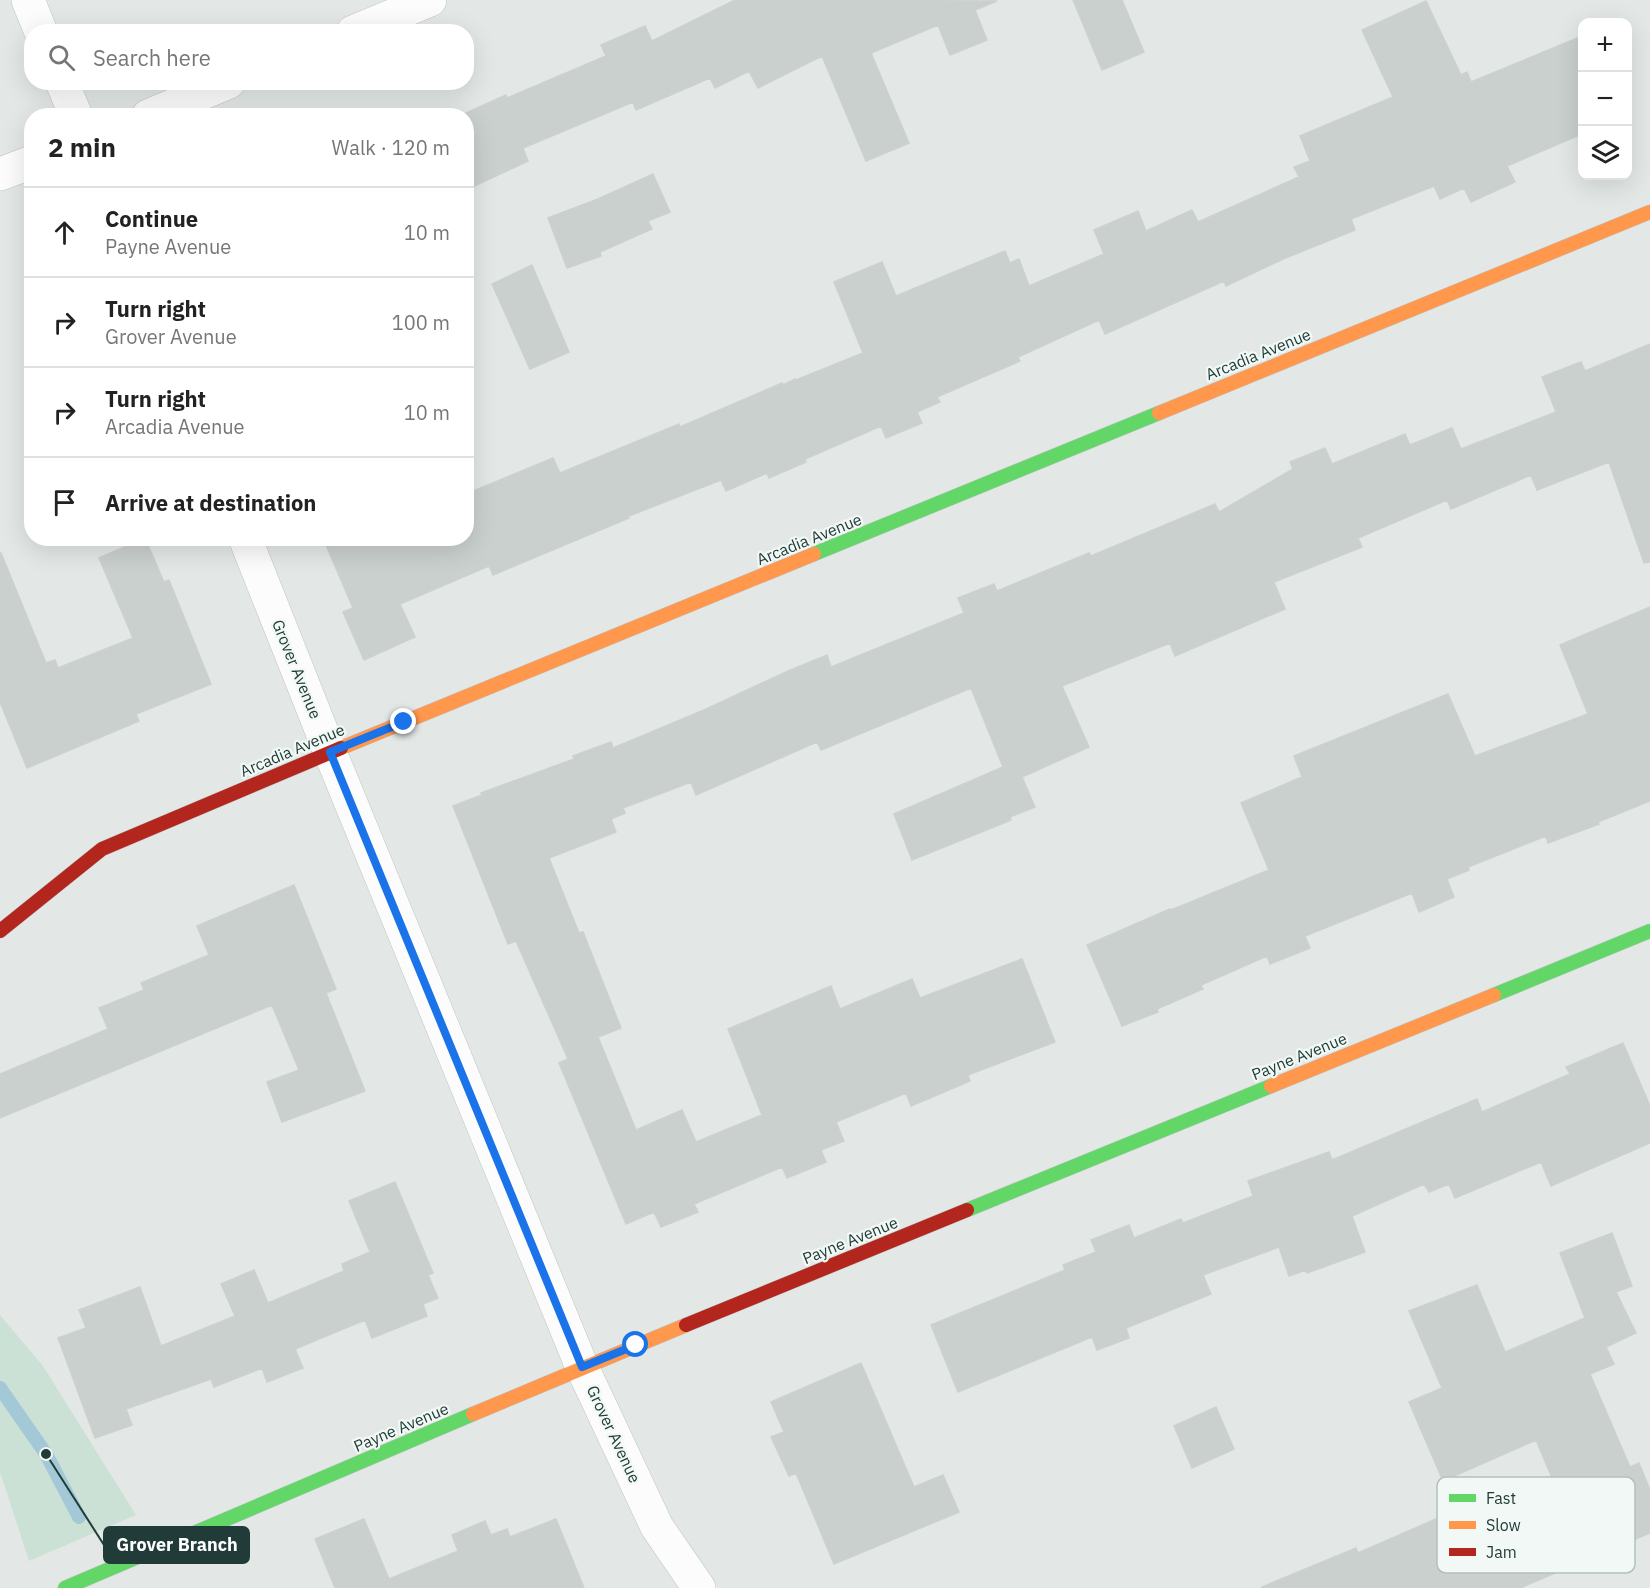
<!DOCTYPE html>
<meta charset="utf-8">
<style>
body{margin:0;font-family:"IBM Plex Sans",sans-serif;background:#f2f2f2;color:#222}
.controls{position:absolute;right:18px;top:18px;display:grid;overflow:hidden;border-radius:12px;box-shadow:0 6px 24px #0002}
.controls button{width:54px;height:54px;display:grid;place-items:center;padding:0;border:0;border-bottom:2px solid #e0e0e0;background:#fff;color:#222;font:30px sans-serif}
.stop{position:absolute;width:18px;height:18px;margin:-14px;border:4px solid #1a73e8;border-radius:50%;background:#fff}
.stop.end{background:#1a73e8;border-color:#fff;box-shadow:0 2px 6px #0008}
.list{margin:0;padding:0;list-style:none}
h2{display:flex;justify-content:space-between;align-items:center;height:78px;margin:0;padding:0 24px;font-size:26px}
h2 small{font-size:20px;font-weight:400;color:#767676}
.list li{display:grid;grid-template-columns:39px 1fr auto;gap:18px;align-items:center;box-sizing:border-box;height:90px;padding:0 24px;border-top:2px solid #e0e0e0}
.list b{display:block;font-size:22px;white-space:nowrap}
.list p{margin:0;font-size:20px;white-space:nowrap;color:#767676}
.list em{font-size:20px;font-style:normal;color:#767676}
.icon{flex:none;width:33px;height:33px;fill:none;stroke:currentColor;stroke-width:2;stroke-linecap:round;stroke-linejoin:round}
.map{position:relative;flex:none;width:1650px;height:1588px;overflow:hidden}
.search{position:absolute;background:#fff;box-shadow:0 6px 24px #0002;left:24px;top:24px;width:450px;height:66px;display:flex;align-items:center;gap:15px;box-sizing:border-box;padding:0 21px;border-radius:24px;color:#767676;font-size:22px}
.panel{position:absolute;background:#fff;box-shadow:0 6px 24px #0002;left:24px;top:108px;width:450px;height:438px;border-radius:24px}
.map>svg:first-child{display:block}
.green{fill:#cce1d5}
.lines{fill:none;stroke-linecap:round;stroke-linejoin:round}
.stream{stroke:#a3c9d7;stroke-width:14}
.building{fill:#cad0ce;stroke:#ccd1d0;stroke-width:1.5}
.street-casing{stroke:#c0c5c4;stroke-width:34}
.fast-casing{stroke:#bfc6c4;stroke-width:15}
.slow-casing{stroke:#bfc6c4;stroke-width:15}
.jam-casing{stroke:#bfc6c4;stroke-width:15}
.street{stroke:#fbfcfb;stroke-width:33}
.fast{stroke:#63d668;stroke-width:14}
.slow{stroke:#ff974d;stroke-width:14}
.jam{stroke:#b3261e;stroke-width:14}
.route{stroke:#1a73e8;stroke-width:8}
.labels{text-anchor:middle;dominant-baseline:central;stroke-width:4.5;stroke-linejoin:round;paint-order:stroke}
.street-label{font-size:16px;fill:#213c38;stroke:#f1f8f5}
.key{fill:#f1f8f5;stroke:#b3c0bc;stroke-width:1.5}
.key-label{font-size:16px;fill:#213c38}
.leader{fill:none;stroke:#213c38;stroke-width:2}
.callout-dot{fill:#213c38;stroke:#f1f8f5;stroke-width:2}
.callout{fill:#213c38;stroke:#213c38;stroke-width:2}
.callout-label{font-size:18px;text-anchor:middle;font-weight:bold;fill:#fff}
</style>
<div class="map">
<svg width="1650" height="1588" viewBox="0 0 1650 1588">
<rect width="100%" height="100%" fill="#e3e8e7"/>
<path class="green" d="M 0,1315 L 43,1366 L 136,1515 L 29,1561 L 0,1472 Z"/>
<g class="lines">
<path class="stream" d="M 0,1388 L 46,1454 L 79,1517"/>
</g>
<path class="building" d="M 735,0 L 997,1 L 975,10 L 987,40 L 950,55 L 938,25 L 871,53 L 909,143 L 866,161 L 822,56 L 758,88 L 749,71 L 715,88 L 710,78 L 636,110 L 633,102 L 523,148 L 528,161 L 466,190 L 466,113 L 506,95 L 507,98 L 606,56 L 601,45 L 645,26 L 652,41 Z
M 1073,0 L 1122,0 L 1144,52 L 1102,70 Z
M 1426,1 L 1461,75 L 1467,72 L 1471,82 L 1582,36 L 1582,134 L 1507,166 L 1515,182 L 1471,202 L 1464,188 L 1440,199 L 1434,186 L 1351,219 L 1355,230 L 1283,259 L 1226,286 L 1224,281 L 1105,334 L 1099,320 L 1018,357 L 1020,361 L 937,397 L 940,402 L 917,412 L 922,423 L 886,438 L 881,426 L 805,459 L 806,462 L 769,478 L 767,473 L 726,491 L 721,480 L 629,516 L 629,518 L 493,575 L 489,566 L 400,604 L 415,637 L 364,660 L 343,612 L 353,608 L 323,538 L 466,538 L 466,494 L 553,458 L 560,473 L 679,424 L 680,427 L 782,383 L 783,385 L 795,379 L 796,380 L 863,353 L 834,282 L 882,262 L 896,296 L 1005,251 L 1010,263 L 1019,259 L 1029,286 L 1104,254 L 1094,230 L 1138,211 L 1146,231 L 1192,210 L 1198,222 L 1299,177 L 1294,167 L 1310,161 L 1300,136 L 1393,97 L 1362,30 Z
M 653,174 L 670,212 L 648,221 L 652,229 L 600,252 L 601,256 L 567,268 L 548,218 L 598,199 Z
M 532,265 L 569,352 L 530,369 L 492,284 Z
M 1650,344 L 1650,562 L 1644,563 L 1609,462 L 1537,490 L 1531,475 L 1451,509 L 1447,500 L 1358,538 L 1362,547 L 1274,582 L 1285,609 L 1175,656 L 1170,643 L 1062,686 L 1089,747 L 1022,777 L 1035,807 L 1010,817 L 1011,820 L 912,860 L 894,814 L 1003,767 L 971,688 L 821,750 L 817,742 L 696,795 L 691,782 L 623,808 L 625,813 L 611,819 L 616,832 L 549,858 L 579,933 L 583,932 L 621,1028 L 598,1037 L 636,1130 L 682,1110 L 696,1142 L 762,1115 L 728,1029 L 831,986 L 840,1009 L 912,979 L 920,998 L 1022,959 L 1055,1042 L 968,1075 L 970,1081 L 911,1106 L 906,1093 L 836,1122 L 844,1141 L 821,1150 L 826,1162 L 787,1178 L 782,1167 L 694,1204 L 698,1212 L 661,1227 L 654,1212 L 626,1224 L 559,1063 L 568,1059 L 516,941 L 508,944 L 453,806 L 482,795 L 481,793 L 574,759 L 573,756 L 611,742 L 613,748 L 704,710 L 788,671 L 827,655 L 831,667 L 964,613 L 958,598 L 994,584 L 997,591 L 1089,553 L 1091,556 L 1215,504 L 1219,512 L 1293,469 L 1290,462 L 1325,448 L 1332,464 L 1405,434 L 1410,445 L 1452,428 L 1461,449 L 1556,412 L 1542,377 L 1581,362 L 1585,371 Z
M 145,538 L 164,582 L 169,580 L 211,684 L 136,714 L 139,721 L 27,768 L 0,702 L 0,553 L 1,553 L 46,663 L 55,660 L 58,668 L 133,638 L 99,558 Z
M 1650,607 L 1650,801 L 1598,822 L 1599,824 L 1548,843 L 1546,836 L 1468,867 L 1469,870 L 1447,879 L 1454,897 L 1419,912 L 1412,893 L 1305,936 L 1310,948 L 1270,964 L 1267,956 L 1201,985 L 1203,989 L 1157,1009 L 1158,1012 L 1122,1026 L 1087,945 L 1170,909 L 1171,910 L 1269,870 L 1241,803 L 1302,777 L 1294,756 L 1448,694 L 1475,756 L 1588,714 L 1560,645 Z
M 294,885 L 336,989 L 326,993 L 365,1091 L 282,1122 L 267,1082 L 299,1070 L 272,1005 L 0,1118 L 0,1074 L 108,1029 L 99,1008 L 144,990 L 141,983 L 209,955 L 197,926 Z
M 1623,1043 L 1650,1106 L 1650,1143 L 1551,1186 L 1541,1162 L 1455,1198 L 1449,1184 L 1429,1192 L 1424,1184 L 1352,1216 L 1365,1252 L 1307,1273 L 1306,1270 L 1289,1276 L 1279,1247 L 1203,1275 L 1211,1294 L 1126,1328 L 1129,1338 L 1097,1350 L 1092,1337 L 958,1392 L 931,1325 L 1065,1270 L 1063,1265 L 1096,1252 L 1091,1240 L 1129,1225 L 1134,1238 L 1181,1219 L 1183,1223 L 1253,1196 L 1248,1181 L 1329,1152 L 1332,1160 L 1477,1099 L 1482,1112 L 1570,1074 L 1566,1067 Z
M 395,1182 L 433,1273 L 428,1275 L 438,1298 L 423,1304 L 427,1316 L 372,1338 L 365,1320 L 295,1349 L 303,1368 L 267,1382 L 262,1368 L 214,1387 L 211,1379 L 126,1409 L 132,1425 L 95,1438 L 58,1338 L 86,1328 L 79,1310 L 140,1287 L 161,1346 L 235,1316 L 221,1284 L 254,1270 L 268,1303 L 344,1271 L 342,1264 L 370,1252 L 349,1201 Z
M 1612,1233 L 1632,1286 L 1616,1292 L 1636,1333 L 1606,1347 L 1614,1364 L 1590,1374 L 1630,1467 L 1639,1463 L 1650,1490 L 1650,1533 L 1520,1588 L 1262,1588 L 1262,1587 L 1356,1548 L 1358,1553 L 1452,1512 L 1470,1553 L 1566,1511 L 1536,1440 L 1443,1481 L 1409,1402 L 1442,1388 L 1409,1311 L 1477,1285 L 1505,1352 L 1585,1318 L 1560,1253 Z
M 861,1363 L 914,1487 L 943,1475 L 959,1512 L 834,1564 L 796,1473 L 789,1476 L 771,1437 L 784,1432 L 771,1402 Z
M 1216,1407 L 1234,1449 L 1192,1468 L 1174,1426 Z
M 364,1519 L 389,1579 L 458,1551 L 452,1535 L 485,1521 L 491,1535 L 507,1529 L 510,1537 L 556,1519 L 584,1588 L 335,1588 L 315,1539 Z"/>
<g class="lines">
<g class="street-casing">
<path id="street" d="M 28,0 L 41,32
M 353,32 L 430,0
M 62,82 L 76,116
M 148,116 L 229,82
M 0,174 L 32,162
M 245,538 L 330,752 L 582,1367 L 657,1527 L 699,1588"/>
</g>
<g class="fast-casing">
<path id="fast" d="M 814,554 L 1159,413
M 1494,995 L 1650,931
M 967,1210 L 1271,1086
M 65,1588 L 473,1414"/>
</g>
<g class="slow-casing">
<path id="slow" d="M 1159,413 L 1650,212
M 341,748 L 814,554
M 1271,1086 L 1494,995
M 473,1414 L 686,1325"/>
</g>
<g class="jam-casing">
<path id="jam" d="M 0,931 L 102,849 L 341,748
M 686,1325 L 967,1210"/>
</g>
<use href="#street" class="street"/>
<use href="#fast" class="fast"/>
<use href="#slow" class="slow"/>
<use href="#jam" class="jam"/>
</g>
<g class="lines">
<path class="route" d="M 404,722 L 330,752 L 582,1367 L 636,1345"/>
</g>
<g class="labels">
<g class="street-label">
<text transform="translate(1258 354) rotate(-22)">Arcadia Avenue</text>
<text transform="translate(809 539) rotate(-22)">Arcadia Avenue</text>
<text transform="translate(297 669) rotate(68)">Grover Avenue</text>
<text transform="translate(292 750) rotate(-23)">Arcadia Avenue</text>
<text transform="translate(1299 1056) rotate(-22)">Payne Avenue</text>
<text transform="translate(850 1240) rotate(-22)">Payne Avenue</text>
<text transform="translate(401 1427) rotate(-23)">Payne Avenue</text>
<text transform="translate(614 1434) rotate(65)">Grover Avenue</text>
</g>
</g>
<rect x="1437" y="1477" width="198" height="96" rx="9" class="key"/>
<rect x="1449" y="1494" width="27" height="8" fill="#63d668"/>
<rect x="1449" y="1521" width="27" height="8" fill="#ff974d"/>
<rect x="1449" y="1548" width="27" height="8" fill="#b3261e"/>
<g class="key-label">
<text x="1486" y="1504">Fast</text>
<text x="1486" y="1531">Slow</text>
<text x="1486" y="1558">Jam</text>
</g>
<path class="leader" d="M46 1454L104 1545"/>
<circle class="callout-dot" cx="46" cy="1454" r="6"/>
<rect class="callout" x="104" y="1527" width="145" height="36" rx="6"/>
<g class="callout-label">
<text x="177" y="1551">Grover Branch</text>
</g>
</svg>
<div class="controls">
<button>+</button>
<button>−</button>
<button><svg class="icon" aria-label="layers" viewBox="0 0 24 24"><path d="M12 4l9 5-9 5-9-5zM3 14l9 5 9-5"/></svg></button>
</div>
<div class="stop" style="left:636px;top:1345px"></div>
<div class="stop end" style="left:404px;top:722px"></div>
<div class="search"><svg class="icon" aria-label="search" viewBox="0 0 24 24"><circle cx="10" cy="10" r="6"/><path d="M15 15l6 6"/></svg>Search here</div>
<section class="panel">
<h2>2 min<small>Walk · 120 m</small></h2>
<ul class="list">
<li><svg class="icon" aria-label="ahead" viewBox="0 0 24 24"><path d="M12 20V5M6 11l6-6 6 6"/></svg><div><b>Continue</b><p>Payne Avenue</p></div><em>10 m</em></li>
<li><svg class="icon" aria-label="right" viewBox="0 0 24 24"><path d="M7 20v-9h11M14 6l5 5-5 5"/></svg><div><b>Turn right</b><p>Grover Avenue</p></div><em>100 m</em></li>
<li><svg class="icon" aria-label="right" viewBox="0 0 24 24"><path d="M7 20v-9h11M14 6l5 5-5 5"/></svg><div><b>Turn right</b><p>Arcadia Avenue</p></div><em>10 m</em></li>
<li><svg class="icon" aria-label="arrive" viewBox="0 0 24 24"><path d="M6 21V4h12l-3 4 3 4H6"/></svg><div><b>Arrive at destination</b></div></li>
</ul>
</section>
</div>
